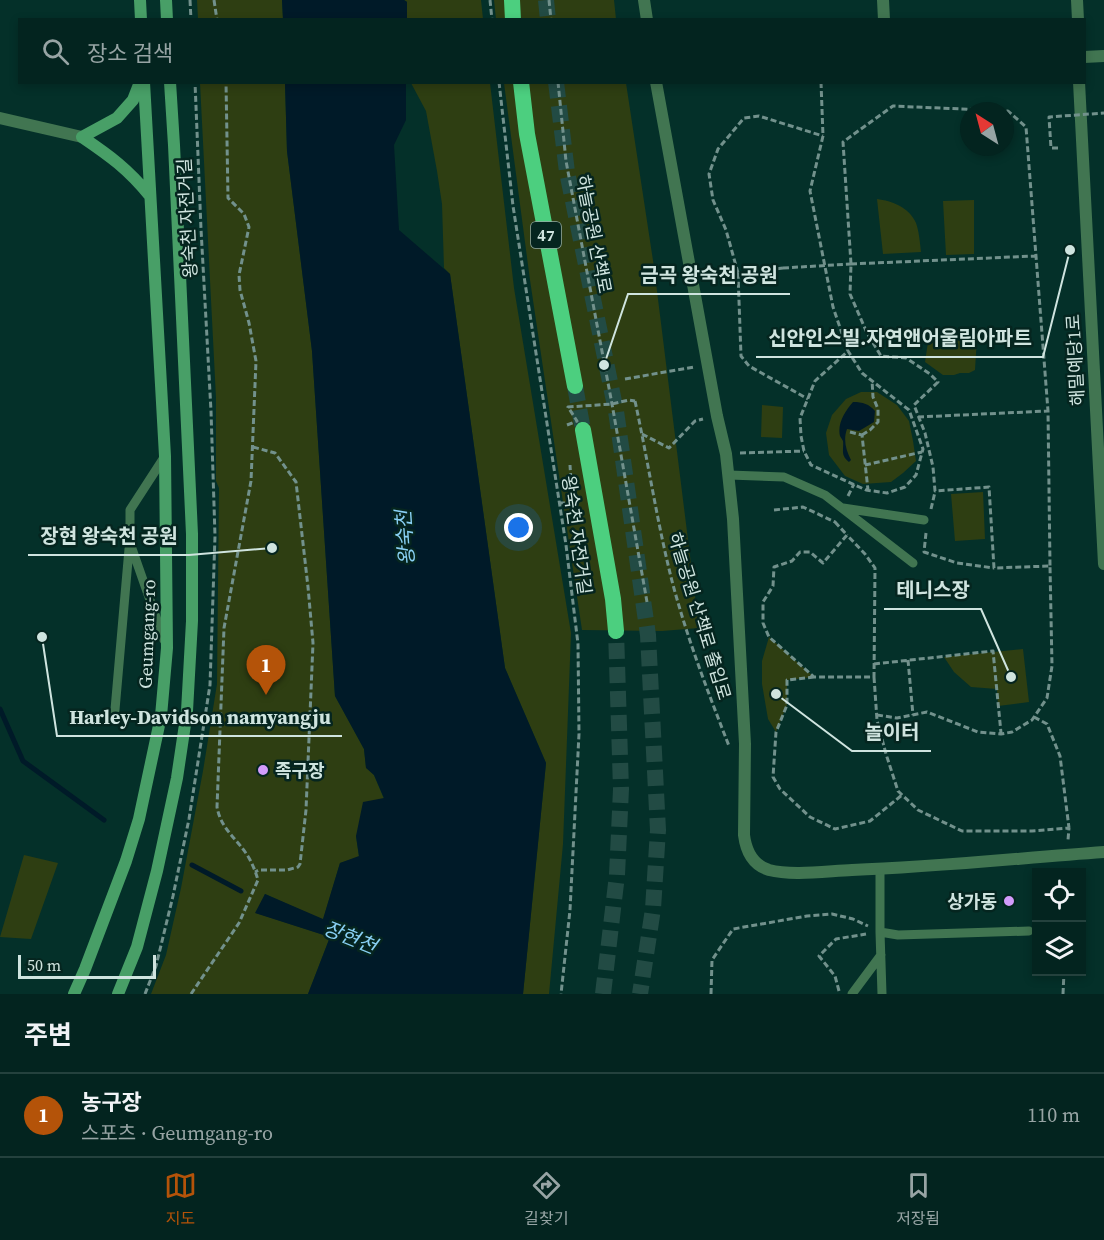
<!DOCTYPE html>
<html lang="ko">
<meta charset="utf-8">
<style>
body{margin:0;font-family:"Source Serif 4","Noto Sans KR",serif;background:#0d2c28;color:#f1f3f6}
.controls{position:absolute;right:18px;bottom:18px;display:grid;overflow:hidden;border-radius:0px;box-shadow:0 3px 9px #0003}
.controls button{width:54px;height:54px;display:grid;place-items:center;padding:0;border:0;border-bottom:2px solid #24413d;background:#03241f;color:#f1f3f6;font:30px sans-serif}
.compass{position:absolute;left:960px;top:102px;width:54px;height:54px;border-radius:50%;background:#03241f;box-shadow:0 3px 9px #0003;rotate:324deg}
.scale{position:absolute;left:18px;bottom:15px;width:138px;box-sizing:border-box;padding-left:6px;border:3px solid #cfe4df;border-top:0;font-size:16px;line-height:21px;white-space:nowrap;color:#cfe4df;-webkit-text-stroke:4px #05251f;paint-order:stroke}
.you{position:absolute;left:519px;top:528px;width:21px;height:21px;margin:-15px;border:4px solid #fff;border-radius:50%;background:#1a73e8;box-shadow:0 0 0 9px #1a73e833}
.badge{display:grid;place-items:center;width:39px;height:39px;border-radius:50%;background:#b45309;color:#fff;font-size:20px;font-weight:700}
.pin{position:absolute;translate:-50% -50px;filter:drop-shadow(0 2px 3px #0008)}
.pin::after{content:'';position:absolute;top:32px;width:21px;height:18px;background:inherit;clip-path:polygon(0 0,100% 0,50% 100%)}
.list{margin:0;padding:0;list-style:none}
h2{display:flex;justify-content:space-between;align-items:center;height:78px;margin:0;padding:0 24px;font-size:26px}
h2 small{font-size:20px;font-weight:400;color:#97a4a4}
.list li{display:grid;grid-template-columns:39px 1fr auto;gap:18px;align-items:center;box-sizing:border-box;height:84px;padding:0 24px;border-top:2px solid #24413d}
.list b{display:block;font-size:22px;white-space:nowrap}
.list p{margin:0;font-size:20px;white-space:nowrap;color:#97a4a4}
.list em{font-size:20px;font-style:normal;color:#97a4a4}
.icon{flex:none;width:33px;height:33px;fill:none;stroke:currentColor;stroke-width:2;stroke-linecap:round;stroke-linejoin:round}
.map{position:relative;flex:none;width:1104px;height:994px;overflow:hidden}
.search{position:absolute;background:#03241f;box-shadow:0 3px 9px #0003;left:18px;right:18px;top:18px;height:66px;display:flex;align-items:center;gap:15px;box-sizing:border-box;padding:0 21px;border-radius:0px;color:#97a4a4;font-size:22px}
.sheet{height:162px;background:#03241f}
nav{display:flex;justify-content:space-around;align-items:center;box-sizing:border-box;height:84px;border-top:2px solid #24413d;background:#03241f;font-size:16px;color:#97a4a4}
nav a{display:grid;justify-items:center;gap:3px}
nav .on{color:#b45309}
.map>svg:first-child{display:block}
.green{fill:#2e3e12}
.water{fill:#001a28}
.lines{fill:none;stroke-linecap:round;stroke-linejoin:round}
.stream{stroke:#001a28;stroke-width:5}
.trunk-tunnel{stroke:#224b44;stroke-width:16;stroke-dasharray:16 8;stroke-linecap:butt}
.path{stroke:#72918c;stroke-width:3;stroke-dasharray:6 3;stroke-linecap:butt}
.service{stroke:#417551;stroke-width:9}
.minor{stroke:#417551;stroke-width:12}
.tertiary{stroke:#417551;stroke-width:12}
.secondary{stroke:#489f67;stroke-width:12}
.trunk{stroke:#4ccf7f;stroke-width:16}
.path-bridge{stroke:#72918c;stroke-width:3;stroke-dasharray:6 3;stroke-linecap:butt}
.poi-dot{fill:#d39cfc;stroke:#05251f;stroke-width:2}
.labels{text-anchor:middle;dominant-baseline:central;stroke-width:5;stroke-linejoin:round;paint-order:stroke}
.shield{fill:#05251f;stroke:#92aba5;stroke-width:1.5}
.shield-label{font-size:16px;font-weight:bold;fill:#cfe4df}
.street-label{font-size:18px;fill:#cfe4df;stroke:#05251f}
.poi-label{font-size:18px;font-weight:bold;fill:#cfe4df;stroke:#05251f;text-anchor:start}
.water-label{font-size:20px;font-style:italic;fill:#89d0f4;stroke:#05251f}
.leader{fill:none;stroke:#cfe4df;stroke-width:2}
.callout-dot{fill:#cfe4df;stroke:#05251f;stroke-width:2}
.callout-label{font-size:20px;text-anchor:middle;font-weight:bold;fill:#cfe4df;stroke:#05251f;stroke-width:5;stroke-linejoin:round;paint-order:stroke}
</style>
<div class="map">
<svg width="1104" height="994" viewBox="0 0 1104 994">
<rect width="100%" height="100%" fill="#043029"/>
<path class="green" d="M 197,0 L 282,0 L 283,19 L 198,19 Z
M 404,0 L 481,0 L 483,19 L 407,19 L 407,2 Z
M 494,0 L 614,0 L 616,19 L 496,19 Z
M 200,83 L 285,83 L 287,151 L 312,351 L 335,696 L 364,749 L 366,767 L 374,775 L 384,799 L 356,836 L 359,857 L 340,863 L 323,920 L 265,894 L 256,913 L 330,937 L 308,994 L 151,994 L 166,955 L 181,888 L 203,771 L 217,684 L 219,488 L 216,481 L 216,398 Z
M 411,83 L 490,83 L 514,288 L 571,633 L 563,844 L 549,994 L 523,994 L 546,763 L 505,668 L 450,274 L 444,268 L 442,204 L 437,171 L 426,111 Z
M 504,83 L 626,83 L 654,267 L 699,628 L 662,631 L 582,630 L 530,280 Z
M 877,199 C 892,201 909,207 916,223 C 919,231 920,243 921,252 L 883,254 Z
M 974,200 L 974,254 L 946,255 L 943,201 Z
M 977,337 L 975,370 L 969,373 L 960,373 L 954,375 L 943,375 L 925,362 L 928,342 Z
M 861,392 L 877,392 L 897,405 L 909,421 L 913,441 L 916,461 L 903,473 L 891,482 L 863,484 L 845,476 L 829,455 L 826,433 L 832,415 L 846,399 Z
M 762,405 L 783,407 L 782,438 L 761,437 Z
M 983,492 L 985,539 L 955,541 L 951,494 Z
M 769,637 L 814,677 L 787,680 L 787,705 L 776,732 L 768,719 L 762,684 L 762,661 Z
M 1023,649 L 1029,702 L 998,706 L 997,689 L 971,687 L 954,672 L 944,657 Z
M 24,855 L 58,863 L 31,939 L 0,937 Z"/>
<path class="water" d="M 282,0 L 404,0 L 407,2 L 407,19 L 283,19 Z
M 285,83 L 406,83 L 406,120 L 394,145 L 399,230 L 450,274 L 505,668 L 546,763 L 523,994 L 308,994 L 330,937 L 255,913 L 265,894 L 323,919 L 340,863 L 359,856 L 356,836 L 363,802 L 384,798 L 374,775 L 366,768 L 364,749 L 335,696 L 312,351 L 287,151 Z
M 853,402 C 863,402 869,404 875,411 L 874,422 L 859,431 L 847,429 C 843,440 846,450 851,460 L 849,462 C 840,455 844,450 843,441 C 842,439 841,438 840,436 C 837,424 845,411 853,402 Z"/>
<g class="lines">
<path class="stream" d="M 0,709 L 23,761 L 104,820
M 192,865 L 241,891"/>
<path class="trunk-tunnel" d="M 546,0 L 548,20
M 556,82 L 567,172 L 616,411 L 648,635 L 658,830 L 653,909 L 640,994
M 575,386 L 583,430
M 603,994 L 617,875 L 621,789 L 616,631"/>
<path class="path" d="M 190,0 L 191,20
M 214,0 L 217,20
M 490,0 L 492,20
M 549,0 L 551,20
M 499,82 L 513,206 L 566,545 L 578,644 L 579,734 L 570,910 L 561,994
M 821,82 L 823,136 L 810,191 L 833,307 L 848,351 L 815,381 L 800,418 L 801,436 L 804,451 L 811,465 L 866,490 L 887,493 L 905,487 L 916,475 L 923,449 L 909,410 L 862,373 L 848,351
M 851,264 L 1035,256
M 783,268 L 738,273 L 741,356 L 749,366 L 808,399
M 738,273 L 726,230 L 713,200 L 709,174 L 718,149 L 744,118 L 759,116 L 823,136
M 625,379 L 694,367
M 635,401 C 648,461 657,522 672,581 C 687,638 708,692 729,746
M 918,417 L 1048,411
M 850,432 L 862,435 L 868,490
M 642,434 L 669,448 L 695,421 L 703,419
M 862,435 L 870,430 L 878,422 L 878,409 L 873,397 L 872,380
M 253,447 L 275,453 L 296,482 L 308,587 L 313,643 L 306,810 L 300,864 L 298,867 L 287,870 L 259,870 L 255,872
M 740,453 L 804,451
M 865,465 L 922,452
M 848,496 L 854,484
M 559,503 L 571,503 L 572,497 L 570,465
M 931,509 L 935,492
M 774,510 L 803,507 L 835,522 L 836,521
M 835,522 L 847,535 L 823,563 L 810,552 L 800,552 L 792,561 L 774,567 L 773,586 L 763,602 L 763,623 L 769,637 L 814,677 L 874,677 L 875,568 L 865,554 L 847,535
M 926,533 L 924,552 L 957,563 L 994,568
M 908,660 L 913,715
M 874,664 L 993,651 L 1001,733
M 814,677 L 787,680 L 787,705 L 776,732 L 773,777 L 780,789 L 810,817 L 835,829 L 870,821 L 902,795
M 874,677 L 877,720 L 886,754 L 898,791 L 918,810 L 962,831 L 1032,831 L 1069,828 L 1068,840
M 877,715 L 897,718 L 927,712 L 978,732 L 1001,734 L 1012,732 L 1032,720 L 1047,698 L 1052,666 L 1050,566 L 994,568 L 989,487 L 935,491 L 933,467 L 925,433 L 914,405 L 938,382 L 930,374 L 906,358 L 881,356 L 867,333 L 850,294 L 851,264 L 843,142 L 893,106 L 1008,111 L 1026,127 L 1048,411 L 1050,566
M 1034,717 L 1047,724 L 1060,756 L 1069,828
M 839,991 L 835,976 L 819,956 L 836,939 L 866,934
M 145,994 L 156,966 L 173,896 L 189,819 L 210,685 L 215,536 L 211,411 L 201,229 L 195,82
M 191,994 L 239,923 L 258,880 C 256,873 253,865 249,858 C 238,839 221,830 217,807 L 224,628 L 251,481 L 256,361 L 249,323 L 240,290 L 239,275 L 249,227 L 244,214 L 228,198 L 226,82
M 711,994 L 712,960 L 733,929 L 807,916 L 832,914 L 853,919 L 868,926
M 1063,994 L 1064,972"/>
<path class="service" d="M 729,475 L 784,477 L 825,495 L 913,563
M 843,508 L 924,520
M 164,640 L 130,543 L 130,510 L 165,456
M 114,721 L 129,549
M 880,869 L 880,932 L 882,994
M 880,932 L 898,935 L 1029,931
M 852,994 L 881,955"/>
<path class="minor" d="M 644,0 L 647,20
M 883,0 L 884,20
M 656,82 L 717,416 L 726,454 L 733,519 L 745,744 L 744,835 C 746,851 753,865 769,870 C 792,876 827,871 852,870 C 936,867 1020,858 1104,852
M 0,118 L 82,137"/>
<path class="tertiary" d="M 1077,0 L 1078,20
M 1084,57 L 1104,56
M 1079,82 L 1104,564"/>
<path class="secondary" d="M 140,0 L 141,20
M 166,0 L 167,20
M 140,82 L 133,100 L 117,118 L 82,137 C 110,156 128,169 150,196
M 74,994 L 85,969 L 126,861 L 139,819 L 161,716 L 167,648 L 165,456 L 144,82
M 118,994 L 137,947 L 157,871 L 177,778 L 187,711 L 192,621 L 192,534 L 174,145 L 170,82"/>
<path class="trunk" d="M 512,0 L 513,20
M 521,82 L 527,134 L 575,386
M 583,430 L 613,599 L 616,631"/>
<path class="path-bridge" d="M 558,82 L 566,161 L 612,404 L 647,602
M 1058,148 L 1051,148 L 1049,117 L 1104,113
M 783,268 L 851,264
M 567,425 L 577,421 L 568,407 L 612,404 L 629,400 L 635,401"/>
</g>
<g class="poi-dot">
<circle cx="263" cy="770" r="6"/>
<circle cx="1009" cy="901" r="6"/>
</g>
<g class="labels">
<rect class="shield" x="531" y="222" width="30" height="26" rx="4.5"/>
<g class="shield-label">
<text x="546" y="235">47</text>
</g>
<g class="street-label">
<text transform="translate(187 218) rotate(-93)">왕숙천 자전거길</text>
<text transform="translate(594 234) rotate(79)">하늘공원 산책로</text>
<text transform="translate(1075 360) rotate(-93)">해밀예당1로</text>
<text transform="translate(577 535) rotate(82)">왕숙천 자전거길</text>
<text transform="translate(700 616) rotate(73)">하늘공원 산책로 출입로</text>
<text transform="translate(147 634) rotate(-88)">Geumgang-ro</text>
</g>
<g class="poi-label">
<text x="275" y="770">족구장</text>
<text x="997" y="901" text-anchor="end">상가동</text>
</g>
<g class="water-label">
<text transform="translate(405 538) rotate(-94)">왕숙천</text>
<text transform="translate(350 937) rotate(22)">장현천</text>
</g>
</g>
<path class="leader" d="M604 365L628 294H790M1070 250L1043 357H756M272 548L189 555H28M1011 677L981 609H884M42 637L57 736H342M776 694L852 751H931"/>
<g class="callout-dot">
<circle cx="604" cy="365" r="6"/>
<circle cx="1070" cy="250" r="6"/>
<circle cx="272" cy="548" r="6"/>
<circle cx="1011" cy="677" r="6"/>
<circle cx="42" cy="637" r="6"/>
<circle cx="776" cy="694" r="6"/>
</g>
<g class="callout-label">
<text x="709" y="282">금곡 왕숙천 공원</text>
<text x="900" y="345">신안인스빌.자연앤어울림아파트</text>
<text x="109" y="543">장현 왕숙천 공원</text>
<text x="933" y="597">테니스장</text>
<text x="200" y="724">Harley-Davidson namyangju</text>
<text x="892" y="739">놀이터</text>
</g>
</svg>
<div class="controls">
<button><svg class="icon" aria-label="locate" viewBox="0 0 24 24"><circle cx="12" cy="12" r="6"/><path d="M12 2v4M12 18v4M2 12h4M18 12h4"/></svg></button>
<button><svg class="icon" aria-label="layers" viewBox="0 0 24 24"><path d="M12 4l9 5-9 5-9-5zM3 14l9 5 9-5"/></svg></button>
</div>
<svg class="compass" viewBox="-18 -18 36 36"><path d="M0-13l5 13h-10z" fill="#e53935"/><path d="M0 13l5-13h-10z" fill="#97a4a4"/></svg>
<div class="scale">50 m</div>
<div class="you"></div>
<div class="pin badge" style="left:266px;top:695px">1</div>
<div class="search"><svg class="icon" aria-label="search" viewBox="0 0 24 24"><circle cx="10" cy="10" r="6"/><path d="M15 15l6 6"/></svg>장소 검색</div>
</div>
<section class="sheet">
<h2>주변<small></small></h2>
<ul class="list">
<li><span class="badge">1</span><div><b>농구장</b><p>스포츠 · Geumgang-ro</p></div><em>110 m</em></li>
</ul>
</section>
<nav>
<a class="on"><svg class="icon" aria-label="map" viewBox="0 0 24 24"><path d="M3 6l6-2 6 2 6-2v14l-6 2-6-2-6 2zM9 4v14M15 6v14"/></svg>지도</a>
<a><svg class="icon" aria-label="directions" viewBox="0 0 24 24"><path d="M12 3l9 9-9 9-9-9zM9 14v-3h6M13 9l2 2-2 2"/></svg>길찾기</a>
<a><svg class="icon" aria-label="saved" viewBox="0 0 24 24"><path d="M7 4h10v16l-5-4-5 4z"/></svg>저장됨</a>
</nav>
